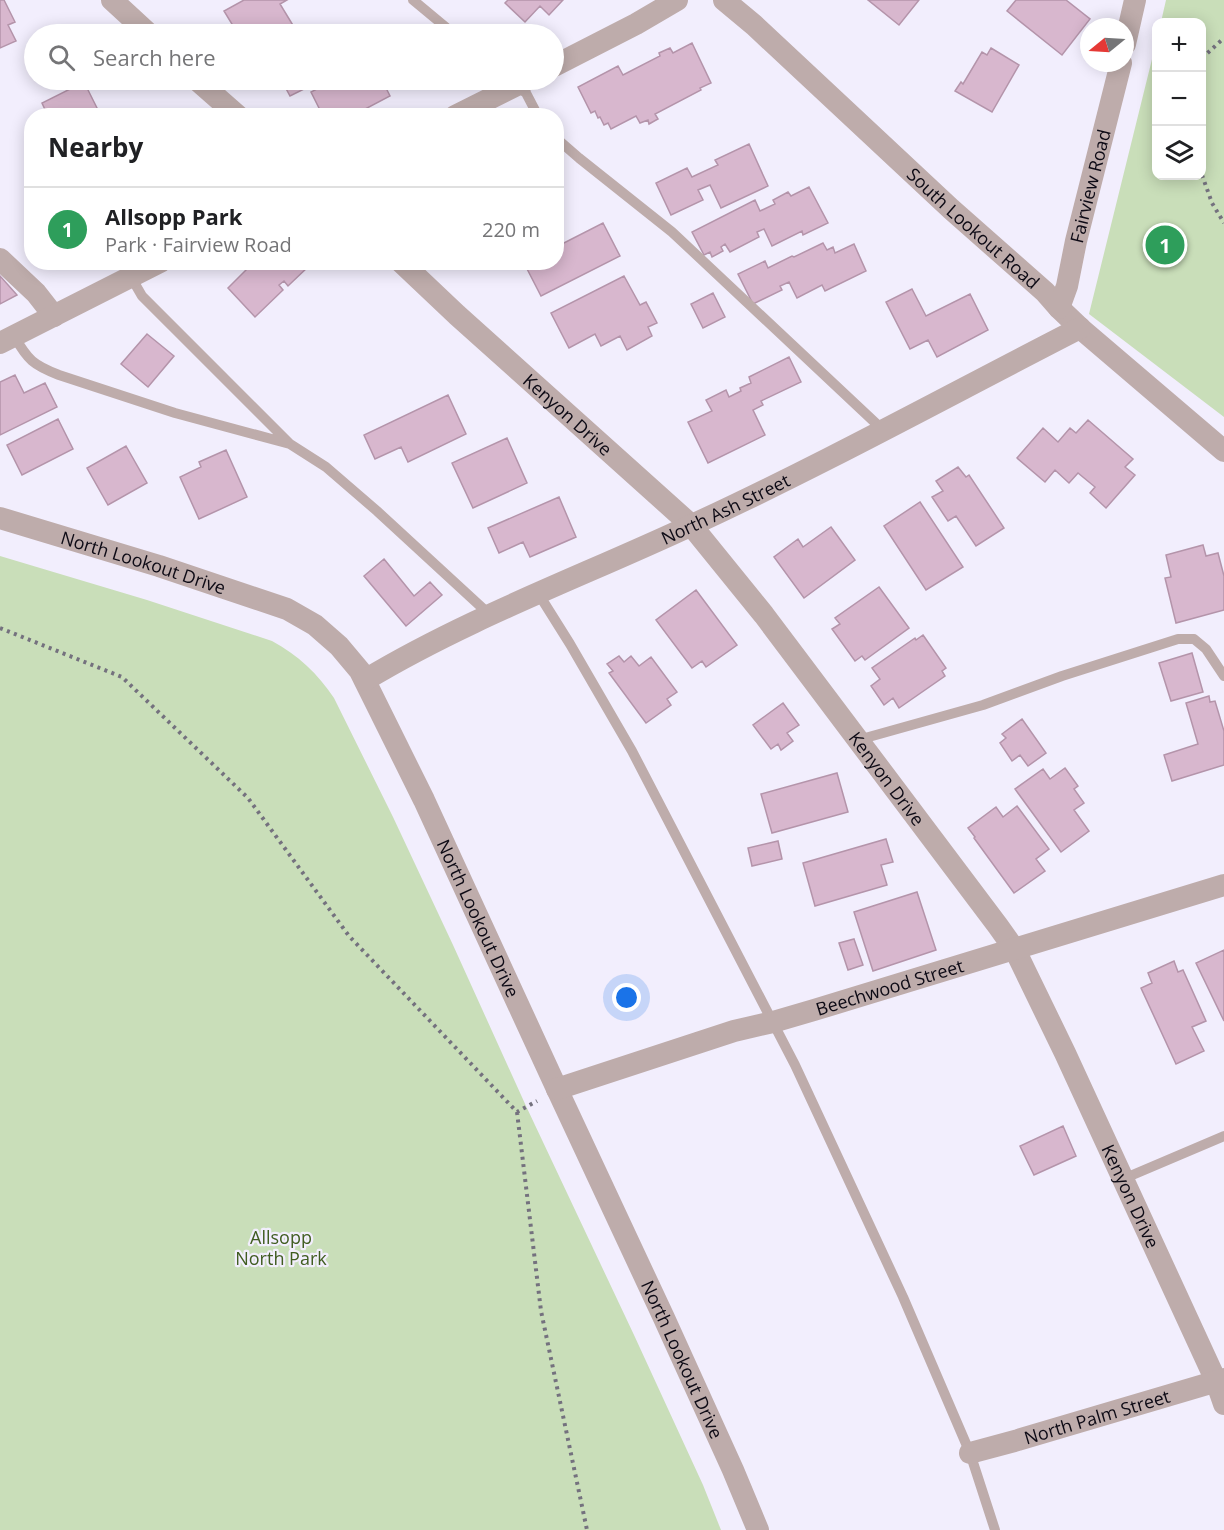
<!DOCTYPE html>
<meta charset="utf-8">
<style>
body{margin:0;font-family:"Open Sans",sans-serif;background:#f2f2f2;color:#202124}
.controls{position:absolute;right:18px;top:18px;display:grid;overflow:hidden;border-radius:12px;box-shadow:0 3px 15px #0003}
.controls button{width:54px;height:54px;display:grid;place-items:center;padding:0;border:0;border-bottom:2px solid #e0e0e0;background:#fff;color:#202124;font:30px sans-serif}
.compass{position:absolute;left:1080px;top:18px;width:54px;height:54px;border-radius:50%;background:#fff;box-shadow:0 3px 15px #0003;rotate:252deg}
.you{position:absolute;left:627px;top:998px;width:21px;height:21px;margin:-15px;border:4px solid #fff;border-radius:50%;background:#1a73e8;box-shadow:0 0 0 9px #1a73e833}
.badge{display:grid;place-items:center;width:39px;height:39px;border-radius:50%;background:#7c3aed;color:#fff;font-size:20px;font-weight:700}
.pin{position:absolute;translate:-50% -50%;border:3px solid #fff;box-shadow:0 2px 6px #0006}
.list{margin:0;padding:0;list-style:none}
h2{display:flex;justify-content:space-between;align-items:center;height:78px;margin:0;padding:0 24px;font-size:26px}
h2 small{font-size:20px;font-weight:400;color:#757577}
.list li{display:grid;grid-template-columns:39px 1fr auto;gap:18px;align-items:center;box-sizing:border-box;height:84px;padding:0 24px;border-top:2px solid #e0e0e0}
.list b{display:block;font-size:22px;white-space:nowrap}
.list p{margin:0;font-size:20px;white-space:nowrap;color:#757577}
.list em{font-size:20px;font-style:normal;color:#757577}
.icon{flex:none;width:33px;height:33px;fill:none;stroke:currentColor;stroke-width:2;stroke-linecap:round;stroke-linejoin:round}
.map{position:relative;flex:none;width:1224px;height:1530px;overflow:hidden}
.search{position:absolute;background:#fff;box-shadow:0 3px 15px #0003;left:24px;top:24px;width:540px;height:66px;display:flex;align-items:center;gap:15px;box-sizing:border-box;padding:0 21px;border-radius:33px;color:#757577;font-size:22px}
.panel{position:absolute;background:#fff;box-shadow:0 3px 15px #0003;left:24px;top:108px;width:540px;height:162px;border-radius:24px}
.map>svg:first-child{display:block}
.green{fill:#c9deb9}
.building{fill:#d8b7ce;stroke:#b494aa;stroke-width:1.5}
.lines{fill:none;stroke-linecap:round;stroke-linejoin:round}
.path{stroke:#74717e;stroke-width:4;stroke-dasharray:3 4.5;stroke-linecap:butt}
.lane{stroke:#beacab;stroke-width:10}
.street{stroke:#beacab;stroke-width:22}
.labels{text-anchor:middle;dominant-baseline:central;stroke-width:4.5;stroke-linejoin:round;paint-order:stroke}
.street-label{font-size:18px;fill:#0d0a15;stroke:#f2eefd}
.park-label{font-size:18px;fill:#405d21;stroke:#f2eefd}
</style>
<div class="map">
<svg width="1224" height="1530" viewBox="0 0 1224 1530">
<rect width="100%" height="100%" fill="#f2eefd"/>
<path class="green" d="M 1166,0 L 1224,0 L 1224,417 L 1089,314 L 1156,43 L 1156,176 L 1202,176 L 1202,22 L 1161,22 Z
M 0,556 L 147,600 L 272,641 C 298,655 318,674 334,698 L 393,817 L 453,945 L 526,1106 L 634,1335 L 703,1485 L 721,1530 L 0,1530 Z"/>
<path class="building" d="M 0,0 L 4,0 L 15,22 L 8,25 L 16,41 L 0,48 Z
M 244,0 L 287,0 L 280,4 L 294,27 L 280,34 L 238,34 L 224,11 Z
M 508,0 L 563,0 L 549,15 L 540,6 L 525,22 L 505,3 Z
M 868,0 L 919,0 L 899,25 Z
M 1016,0 L 1066,0 L 1090,19 L 1062,55 L 1007,11 Z
M 692,43 L 711,83 L 700,88 L 701,90 L 655,114 L 658,119 L 649,124 L 648,120 L 640,123 L 636,116 L 611,129 L 608,123 L 604,125 L 600,117 L 598,118 L 595,111 L 591,113 L 578,87 L 618,66 L 623,75 L 660,56 L 659,53 L 670,48 L 673,53 Z
M 991,48 L 1019,65 L 992,112 L 955,91 L 961,82 L 963,84 L 982,52 L 987,55 Z
M 277,80 L 322,80 L 290,96 L 283,83 L 280,85 Z
M 334,80 L 382,80 L 390,96 L 352,116 L 323,116 L 311,92 Z
M 84,82 L 101,116 L 48,116 L 42,103 Z
M 749,144 L 768,186 L 721,208 L 710,185 L 698,190 L 703,200 L 671,215 L 656,183 L 687,168 L 692,177 L 718,165 L 715,160 Z
M 809,187 L 828,223 L 803,235 L 802,231 L 772,246 L 764,229 L 757,232 L 759,237 L 730,252 L 725,244 L 721,247 L 723,251 L 712,257 L 710,252 L 704,255 L 692,232 L 755,200 L 760,211 L 775,204 L 773,200 L 788,192 L 791,196 Z
M 603,223 L 620,256 L 541,296 L 524,263 L 556,262 L 556,247 Z
M 823,243 L 827,250 L 833,247 L 835,253 L 854,244 L 866,271 L 825,291 L 822,285 L 797,298 L 789,282 L 780,286 L 782,290 L 753,304 L 738,274 L 765,261 L 768,268 L 792,256 L 794,257 Z
M 254,262 L 259,262 L 262,266 L 265,262 L 310,262 L 311,264 L 288,286 L 284,281 L 279,285 L 283,290 L 255,317 L 228,288 Z
M 0,276 L 17,295 L 0,304 Z
M 624,276 L 640,305 L 646,302 L 657,323 L 648,327 L 652,336 L 627,350 L 620,336 L 601,346 L 595,334 L 569,348 L 551,313 Z
M 912,289 L 926,316 L 970,294 L 988,330 L 937,357 L 928,340 L 910,349 L 886,302 Z
M 713,293 L 725,317 L 703,328 L 691,304 Z
M 147,334 L 174,356 L 148,387 L 121,364 Z
M 789,357 L 801,382 L 761,401 L 763,405 L 753,410 L 765,435 L 708,463 L 688,422 L 712,411 L 706,400 L 726,390 L 729,397 L 741,391 L 740,388 L 751,383 L 749,377 Z
M 15,375 L 24,393 L 45,383 L 57,407 L 0,435 L 0,382 Z
M 448,395 L 466,434 L 408,462 L 401,447 L 375,459 L 364,435 Z
M 58,419 L 73,449 L 22,475 L 7,445 Z
M 1088,420 L 1133,459 L 1125,467 L 1135,475 L 1106,508 L 1090,493 L 1095,487 L 1078,473 L 1069,483 L 1055,470 L 1045,482 L 1017,458 L 1043,428 L 1058,442 L 1070,428 L 1076,433 Z
M 507,438 L 527,483 L 473,508 L 452,463 Z
M 126,446 L 147,483 L 108,505 L 87,468 Z
M 226,450 L 247,497 L 199,519 L 180,477 L 201,467 L 199,462 Z
M 958,467 L 966,477 L 969,475 L 1004,528 L 976,546 L 956,516 L 948,521 L 932,497 L 943,491 L 936,481 Z
M 559,497 L 576,537 L 530,557 L 523,542 L 499,553 L 488,528 Z
M 920,502 L 963,567 L 926,590 L 884,526 Z
M 831,527 L 855,560 L 804,598 L 774,557 L 798,539 L 803,547 Z
M 1203,545 L 1206,556 L 1218,553 L 1224,576 L 1224,610 L 1176,623 L 1165,578 L 1171,577 L 1166,555 Z
M 384,559 L 414,596 L 430,582 L 442,595 L 406,626 L 364,576 Z
M 879,587 L 909,628 L 865,660 L 862,656 L 855,661 L 832,629 L 840,624 L 835,618 Z
M 696,590 L 737,645 L 706,667 L 702,661 L 692,668 L 656,620 Z
M 923,635 L 946,668 L 942,671 L 945,676 L 899,708 L 893,698 L 884,705 L 871,686 L 880,679 L 872,668 L 915,638 L 916,640 Z
M 1192,653 L 1203,692 L 1171,701 L 1159,663 Z
M 619,656 L 624,662 L 631,656 L 639,666 L 651,657 L 677,692 L 667,699 L 671,705 L 646,723 L 609,673 L 613,671 L 607,664 Z
M 1209,696 L 1210,702 L 1215,701 L 1224,731 L 1224,765 L 1172,781 L 1164,755 L 1198,744 L 1186,703 Z
M 783,703 L 799,725 L 787,733 L 793,741 L 781,750 L 778,744 L 771,749 L 753,725 Z
M 1022,719 L 1046,753 L 1028,766 L 1020,755 L 1012,761 L 1000,743 L 1006,738 L 1002,734 Z
M 1065,768 L 1078,786 L 1074,789 L 1084,803 L 1074,810 L 1089,831 L 1061,852 L 1015,789 L 1043,769 L 1050,779 Z
M 837,773 L 848,812 L 772,833 L 761,794 Z
M 1017,806 L 1049,849 L 1036,859 L 1045,871 L 1014,893 L 974,838 L 975,837 L 968,828 L 996,807 L 1003,817 Z
M 886,839 L 893,862 L 881,865 L 887,885 L 815,906 L 803,863 Z
M 778,841 L 782,859 L 752,866 L 748,848 Z
M 917,892 L 936,950 L 873,971 L 854,912 Z
M 854,939 L 863,965 L 848,970 L 839,943 Z
M 1224,950 L 1224,1021 L 1196,963 Z
M 1174,961 L 1178,972 L 1183,970 L 1206,1021 L 1192,1027 L 1204,1051 L 1176,1064 L 1141,988 L 1152,983 L 1148,973 Z
M 1063,1126 L 1076,1156 L 1034,1175 L 1020,1146 Z"/>
<g class="lines">
<path class="path" d="M 1202,58 L 1224,38
M 1202,175 L 1212,203 L 1224,223
M 0,628 L 122,677 L 248,798 L 349,936 L 517,1112 L 537,1101
M 517,1112 L 541,1311 L 587,1530"/>
<path class="lane" d="M 413,0 L 454,34
M 516,86 L 526,93 L 538,116
M 556,138 L 579,158 L 672,232 L 883,430
M 131,277 L 142,296 L 290,444 L 326,467 L 377,511 L 490,615
M 14,336 C 28,360 33,365 59,375 L 175,413 L 290,444
M 538,593 L 570,644 L 632,751 L 795,1065 L 903,1297 L 970,1453 L 995,1530
M 858,740 L 983,705 L 1062,676 L 1178,639 L 1194,639 L 1206,649 L 1224,676
M 1123,1179 L 1224,1136"/>
<g class="street">
<path d="M 112,0 L 149,34"/>
<path id="s1" d="M 724,0 L 754,25 L 951,209 L 1045,292 L 1059,308 L 1080,328 L 1224,451"/>
<path d="M 1125,44 L 1135,0"/>
<path d="M 554,66 L 636,24 L 677,0"/>
<path d="M 197,80 L 238,116"/>
<path d="M 455,116 L 527,80"/>
<path d="M 0,259 L 36,293 L 54,316"/>
<path id="s2" d="M 401,262 L 457,315 L 691,525 L 764,615 L 998,926 L 1015,950 L 1065,1053 L 1216,1381 L 1224,1404"/>
<path id="s3" d="M 1059,308 L 1067,286 L 1076,241 L 1121,63"/>
<path d="M 0,343 L 160,262"/>
<path id="s4" d="M 0,518 L 159,566 L 287,609 L 315,625 L 339,646 L 360,671 L 424,800 L 557,1089 L 664,1318 L 733,1470 L 758,1530"/>
<path id="s5" d="M 365,680 C 468,618 583,576 692,525 C 824,464 951,394 1080,328"/>
<path id="s6" d="M 557,1089 L 734,1031 L 773,1022 L 814,1010 L 1224,885"/>
<path id="s7" d="M 970,1453 L 1018,1440 L 1224,1379"/>
</g>
</g>
<g class="labels">
<g class="street-label">
<text stroke="none"><textPath href="#s3" startOffset="126">Fairview Road</textPath></text>
<text stroke="none"><textPath href="#s1" startOffset="338">South Lookout Road</textPath></text>
<text stroke="none"><textPath href="#s2" startOffset="226">Kenyon Drive</textPath></text>
<text stroke="none"><textPath href="#s5" startOffset="399">North Ash Street</textPath></text>
<text stroke="none"><textPath href="#s4" startOffset="150">North Lookout Drive</textPath></text>
<text stroke="none"><textPath href="#s2" startOffset="712">Kenyon Drive</textPath></text>
<text stroke="none"><textPath href="#s4" startOffset="672">North Lookout Drive</textPath></text>
<text stroke="none"><textPath href="#s6" startOffset="348">Beechwood Street</textPath></text>
<text stroke="none"><textPath href="#s2" startOffset="1198">Kenyon Drive</textPath></text>
<text stroke="none"><textPath href="#s4" startOffset="1158">North Lookout Drive</textPath></text>
<text stroke="none"><textPath href="#s7" startOffset="132">North Palm Street</textPath></text>
</g>
<g class="park-label">
<text x="281" y="1237">Allsopp<tspan x="281" dy="21">North Park</tspan></text>
</g>
</g>
</svg>
<div class="controls">
<button>+</button>
<button>−</button>
<button><svg class="icon" aria-label="layers" viewBox="0 0 24 24"><path d="M12 4l9 5-9 5-9-5zM3 14l9 5 9-5"/></svg></button>
</div>
<svg class="compass" viewBox="-18 -18 36 36"><path d="M0-13l5 13h-10z" fill="#e53935"/><path d="M0 13l5-13h-10z" fill="#757577"/></svg>
<div class="you"></div>
<div class="pin badge" style="left:1165px;top:245px;background:#2e9e5b">1</div>
<div class="search"><svg class="icon" aria-label="search" viewBox="0 0 24 24"><circle cx="10" cy="10" r="6"/><path d="M15 15l6 6"/></svg>Search here</div>
<section class="panel">
<h2>Nearby<small></small></h2>
<ul class="list">
<li><span class="badge" style="background:#2e9e5b">1</span><div><b>Allsopp Park</b><p>Park · Fairview Road</p></div><em>220 m</em></li>
</ul>
</section>
</div>
